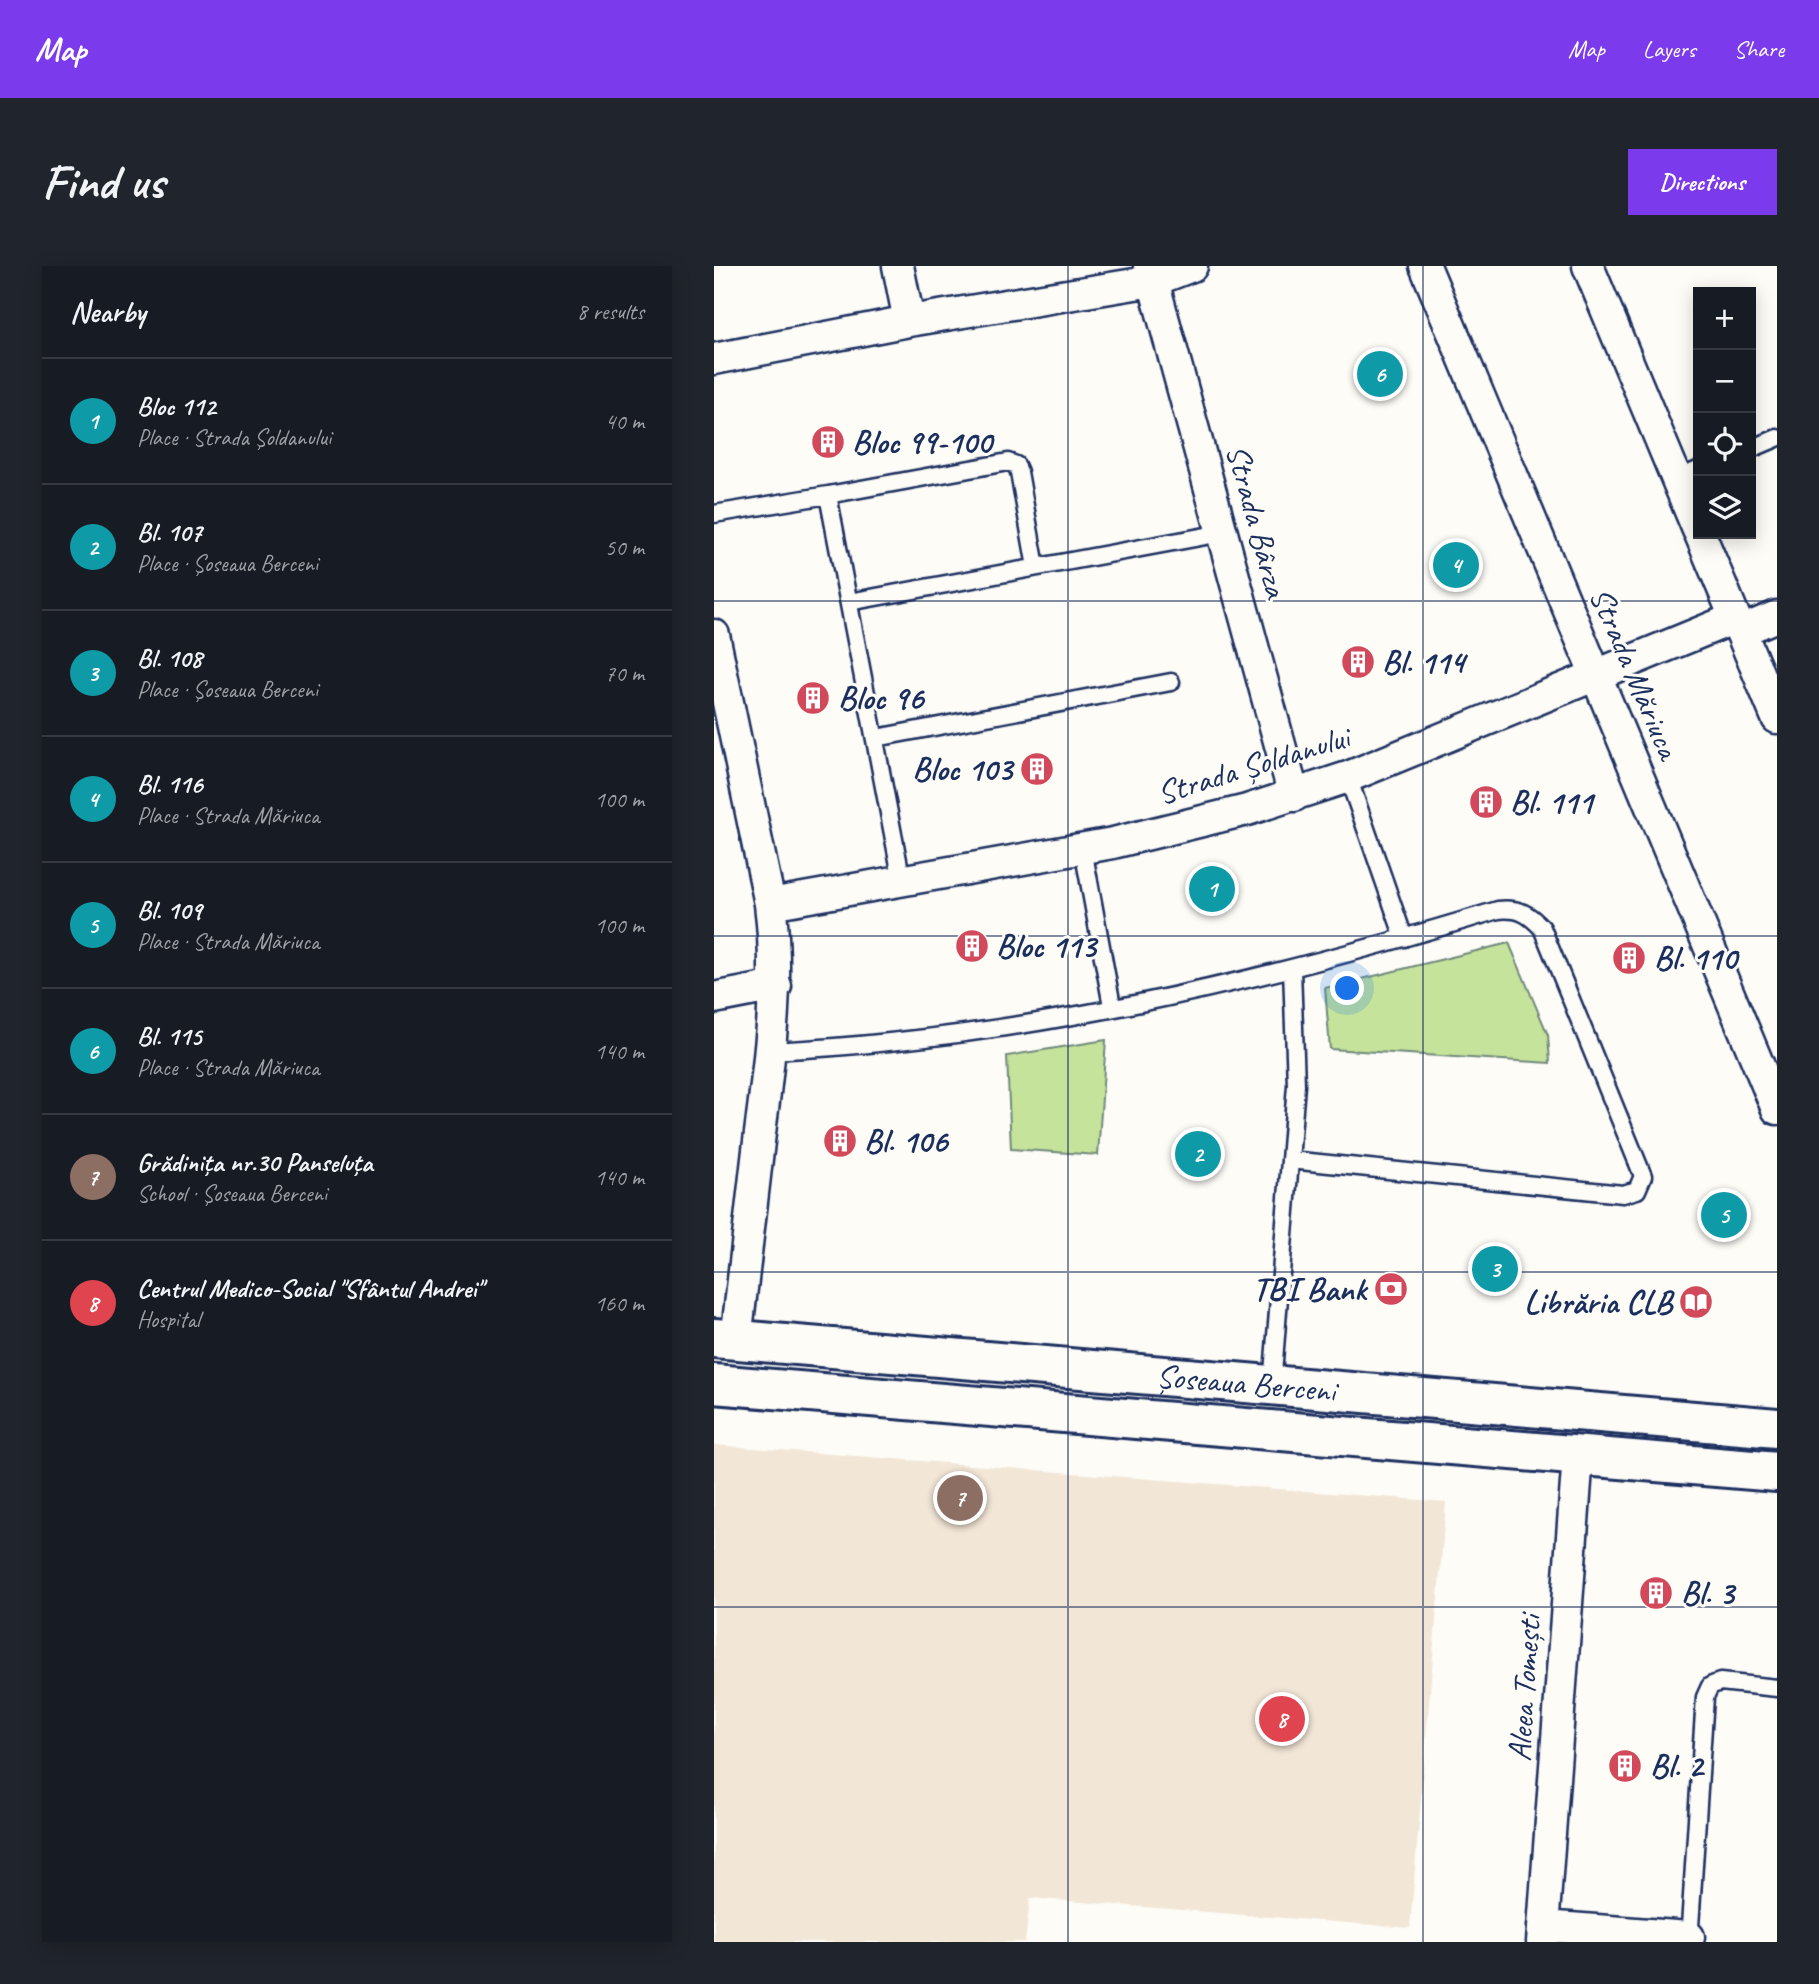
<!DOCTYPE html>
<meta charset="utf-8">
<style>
body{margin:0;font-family:Caveat,sans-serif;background:#20242c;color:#f1f3f6}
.controls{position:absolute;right:21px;top:21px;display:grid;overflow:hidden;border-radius:0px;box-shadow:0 4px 18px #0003}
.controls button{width:63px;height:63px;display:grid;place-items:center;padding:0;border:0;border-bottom:2px solid #363941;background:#171b24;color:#f1f3f6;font:35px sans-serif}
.you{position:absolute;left:634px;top:723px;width:24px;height:24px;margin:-18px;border:5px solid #fff;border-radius:50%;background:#1a73e8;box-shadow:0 0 0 10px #1a73e833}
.badge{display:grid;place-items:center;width:46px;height:46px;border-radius:50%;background:#7c3aed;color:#fff;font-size:23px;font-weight:700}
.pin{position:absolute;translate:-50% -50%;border:4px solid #fff;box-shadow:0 2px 7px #0006}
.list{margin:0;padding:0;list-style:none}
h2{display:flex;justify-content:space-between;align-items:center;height:91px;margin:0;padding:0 28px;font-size:30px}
h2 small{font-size:23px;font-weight:400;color:#9ea1a6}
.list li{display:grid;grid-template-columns:46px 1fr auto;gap:21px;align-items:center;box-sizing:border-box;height:126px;padding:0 28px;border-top:2px solid #363941}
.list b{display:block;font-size:26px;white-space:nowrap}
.list p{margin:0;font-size:23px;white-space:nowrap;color:#9ea1a6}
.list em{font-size:23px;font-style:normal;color:#9ea1a6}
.icon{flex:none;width:38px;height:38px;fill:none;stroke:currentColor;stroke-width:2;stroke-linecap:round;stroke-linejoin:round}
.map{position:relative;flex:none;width:1063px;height:1676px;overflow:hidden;border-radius:0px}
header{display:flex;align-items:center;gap:42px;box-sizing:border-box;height:98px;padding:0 35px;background:#7c3aed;color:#fff}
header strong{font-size:33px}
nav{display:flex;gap:38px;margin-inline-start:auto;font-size:24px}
.intro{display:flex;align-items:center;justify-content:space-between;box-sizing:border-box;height:168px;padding:0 42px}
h1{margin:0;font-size:49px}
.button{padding:18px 32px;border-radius:0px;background:#7c3aed;color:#fff;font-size:24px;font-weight:700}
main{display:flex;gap:42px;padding:0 42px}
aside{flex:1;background:#171b24;border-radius:0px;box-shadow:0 4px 18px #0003}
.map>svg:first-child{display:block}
.built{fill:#f2e6d6}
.green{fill:#c6e39b;stroke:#70897c;stroke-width:2}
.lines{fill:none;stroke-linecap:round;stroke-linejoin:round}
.service-casing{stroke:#1b2f5e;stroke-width:21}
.minor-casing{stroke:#1b2f5e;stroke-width:35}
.secondary-casing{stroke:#1b2f5e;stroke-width:44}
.service{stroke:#fdfcf7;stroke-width:16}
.minor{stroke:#fdfcf7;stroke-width:30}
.secondary{stroke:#fdfcf7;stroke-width:38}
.grid{fill:none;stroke:#1b2f5e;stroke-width:2;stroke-opacity:0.55}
.labels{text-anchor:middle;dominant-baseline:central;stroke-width:6;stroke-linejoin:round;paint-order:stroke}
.poi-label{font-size:33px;font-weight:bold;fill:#1b2f5e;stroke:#fdfcf7;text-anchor:start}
.street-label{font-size:33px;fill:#1b2f5e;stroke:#fdfcf7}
</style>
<header>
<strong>Map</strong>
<nav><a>Map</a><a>Layers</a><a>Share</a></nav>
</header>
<div class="intro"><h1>Find us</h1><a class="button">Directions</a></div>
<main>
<aside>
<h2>Nearby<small>8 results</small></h2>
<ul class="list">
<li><span class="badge" style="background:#0f9aa8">1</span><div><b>Bloc 112</b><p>Place · Strada Șoldanului</p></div><em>40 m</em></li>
<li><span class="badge" style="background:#0f9aa8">2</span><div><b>Bl. 107</b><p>Place · Șoseaua Berceni</p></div><em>50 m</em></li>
<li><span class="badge" style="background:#0f9aa8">3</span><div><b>Bl. 108</b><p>Place · Șoseaua Berceni</p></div><em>70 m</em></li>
<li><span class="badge" style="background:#0f9aa8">4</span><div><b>Bl. 116</b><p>Place · Strada Măriuca</p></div><em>100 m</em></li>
<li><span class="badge" style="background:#0f9aa8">5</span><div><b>Bl. 109</b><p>Place · Strada Măriuca</p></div><em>100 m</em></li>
<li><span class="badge" style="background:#0f9aa8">6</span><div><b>Bl. 115</b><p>Place · Strada Măriuca</p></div><em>140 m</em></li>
<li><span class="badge" style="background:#8d6e63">7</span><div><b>Grădinița nr.30 Panseluța</b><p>School · Șoseaua Berceni</p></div><em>140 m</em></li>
<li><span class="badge" style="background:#e0444e">8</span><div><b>Centrul Medico-Social &quot;Sfântul Andrei&quot;</b><p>Hospital</p></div><em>160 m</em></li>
</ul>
</aside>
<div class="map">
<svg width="1063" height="1676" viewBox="0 0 1063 1676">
<rect width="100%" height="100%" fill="#fdfcf7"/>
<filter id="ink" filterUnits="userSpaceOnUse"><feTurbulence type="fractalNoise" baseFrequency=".0143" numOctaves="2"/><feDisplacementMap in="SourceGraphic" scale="14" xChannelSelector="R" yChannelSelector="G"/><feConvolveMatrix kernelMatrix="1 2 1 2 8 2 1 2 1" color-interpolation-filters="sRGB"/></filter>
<g filter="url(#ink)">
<path class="built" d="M 0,1179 L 732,1236 L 696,1662 L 316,1632 L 311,1676 L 0,1676 Z"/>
<path class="green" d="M 795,677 L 834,769 L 836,797 L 616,783 L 611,722 Z
M 392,774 L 384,889 L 297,883 L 293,790 Z"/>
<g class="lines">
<g class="service-casing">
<path id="service" d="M 1037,183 L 1063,172
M 963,213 L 984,204
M 114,229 L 294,196 L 302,199 L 305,206 L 322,301
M 0,248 L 114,229 L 188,615
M 135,336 L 508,267
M 162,472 L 457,416
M 634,511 L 690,672
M 369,583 L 398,740
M 56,785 C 303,774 548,716 784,644 C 805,642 814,647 828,662 L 929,910 L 923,924 L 909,928 L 576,894
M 558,1120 L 582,819 L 578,703
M 975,1676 L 991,1431 L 996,1420 L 1006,1416 L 1063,1422"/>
</g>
<g class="minor-casing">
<path id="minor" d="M 184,0 L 195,55
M 435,0 L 580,530
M 711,0 L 1063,843
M 874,0 L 984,264
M 0,93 L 195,55 L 439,15 L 478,0
M 986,268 L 1063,452
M 1027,365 L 1063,350
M 0,369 L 56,638 C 66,717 56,788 46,867 C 38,936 30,1005 22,1074
M 56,638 L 399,577 L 533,544 L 634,511 L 1021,352
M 0,732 L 62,720
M 829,1660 L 975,1671
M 828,1676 L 864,1189"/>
</g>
<g class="secondary-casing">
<g id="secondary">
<path id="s1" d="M 0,1072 L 1063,1162"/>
<path d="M 0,1118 L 1063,1206"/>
</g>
</g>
<use href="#service" class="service"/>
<use href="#minor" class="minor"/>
<use href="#secondary" class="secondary"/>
</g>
</g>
<path class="grid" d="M 354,0 L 354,1676M 709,0 L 709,1676M 0,335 L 1063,335M 0,670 L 1063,670M 0,1006 L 1063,1006M 0,1341 L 1063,1341"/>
<defs>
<g id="building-disc" transform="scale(1.75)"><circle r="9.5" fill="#d1495b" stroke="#fdfcf7"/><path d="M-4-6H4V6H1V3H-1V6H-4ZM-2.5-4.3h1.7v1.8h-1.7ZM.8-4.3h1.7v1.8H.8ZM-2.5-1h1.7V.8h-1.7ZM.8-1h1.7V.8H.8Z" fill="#fff"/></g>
<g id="bank-disc" transform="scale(1.75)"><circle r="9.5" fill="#d1495b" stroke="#fdfcf7"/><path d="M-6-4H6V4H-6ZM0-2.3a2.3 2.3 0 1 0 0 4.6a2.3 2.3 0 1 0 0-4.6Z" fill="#fff"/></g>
<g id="library-disc" transform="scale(1.75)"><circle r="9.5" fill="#d1495b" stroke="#fdfcf7"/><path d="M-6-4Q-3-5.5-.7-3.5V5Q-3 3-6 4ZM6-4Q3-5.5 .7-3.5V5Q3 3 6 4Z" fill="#fff"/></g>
</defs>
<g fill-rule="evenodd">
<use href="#building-disc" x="114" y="176"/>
<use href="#building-disc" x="644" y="396"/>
<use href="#building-disc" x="99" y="432"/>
<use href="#building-disc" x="323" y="503"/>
<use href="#building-disc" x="772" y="536"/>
<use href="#building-disc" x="258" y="680"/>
<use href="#building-disc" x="915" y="692"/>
<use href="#building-disc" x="126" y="875"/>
<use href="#bank-disc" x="677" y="1023"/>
<use href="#library-disc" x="982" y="1036"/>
<use href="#building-disc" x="942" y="1327"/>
<use href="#building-disc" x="911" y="1500"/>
</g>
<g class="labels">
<g class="poi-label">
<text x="138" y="176">Bloc 99-100</text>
<text x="668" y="396">Bl. 114</text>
<text x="124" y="432">Bloc 96</text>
<text x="298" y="503" text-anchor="end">Bloc 103</text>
<text x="796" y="536">Bl. 111</text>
<text x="282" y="680">Bloc 113</text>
<text x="940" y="692">Bl. 110</text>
<text x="150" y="875">Bl. 106</text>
<text x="652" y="1023" text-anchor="end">TBI Bank</text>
<text x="958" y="1036" text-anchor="end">Librăria CLB</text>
<text x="967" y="1327">Bl. 3</text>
<text x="936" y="1500">Bl. 2</text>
</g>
<g class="street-label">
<text transform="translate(543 255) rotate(75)">Strada Bârza</text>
<text transform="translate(921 407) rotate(67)">Strada Măriuca</text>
<text transform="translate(539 499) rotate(-17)">Strada Șoldanului</text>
<text stroke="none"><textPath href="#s1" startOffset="534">Șoseaua Berceni</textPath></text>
<text transform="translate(810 1422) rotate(-86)">Aleea Tomești</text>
</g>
</g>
</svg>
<div class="controls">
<button>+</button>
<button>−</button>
<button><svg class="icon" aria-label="locate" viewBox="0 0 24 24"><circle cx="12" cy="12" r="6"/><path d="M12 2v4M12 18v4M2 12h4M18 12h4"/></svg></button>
<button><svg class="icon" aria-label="layers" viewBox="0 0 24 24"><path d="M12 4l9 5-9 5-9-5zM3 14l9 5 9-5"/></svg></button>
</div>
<div class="you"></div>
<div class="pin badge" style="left:498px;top:623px;background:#0f9aa8">1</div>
<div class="pin badge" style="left:484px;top:888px;background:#0f9aa8">2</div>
<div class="pin badge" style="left:781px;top:1003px;background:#0f9aa8">3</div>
<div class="pin badge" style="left:742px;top:299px;background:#0f9aa8">4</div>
<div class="pin badge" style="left:1010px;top:949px;background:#0f9aa8">5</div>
<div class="pin badge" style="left:666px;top:108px;background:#0f9aa8">6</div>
<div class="pin badge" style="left:246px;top:1232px;background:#8d6e63">7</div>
<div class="pin badge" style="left:568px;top:1453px;background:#e0444e">8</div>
</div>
</main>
